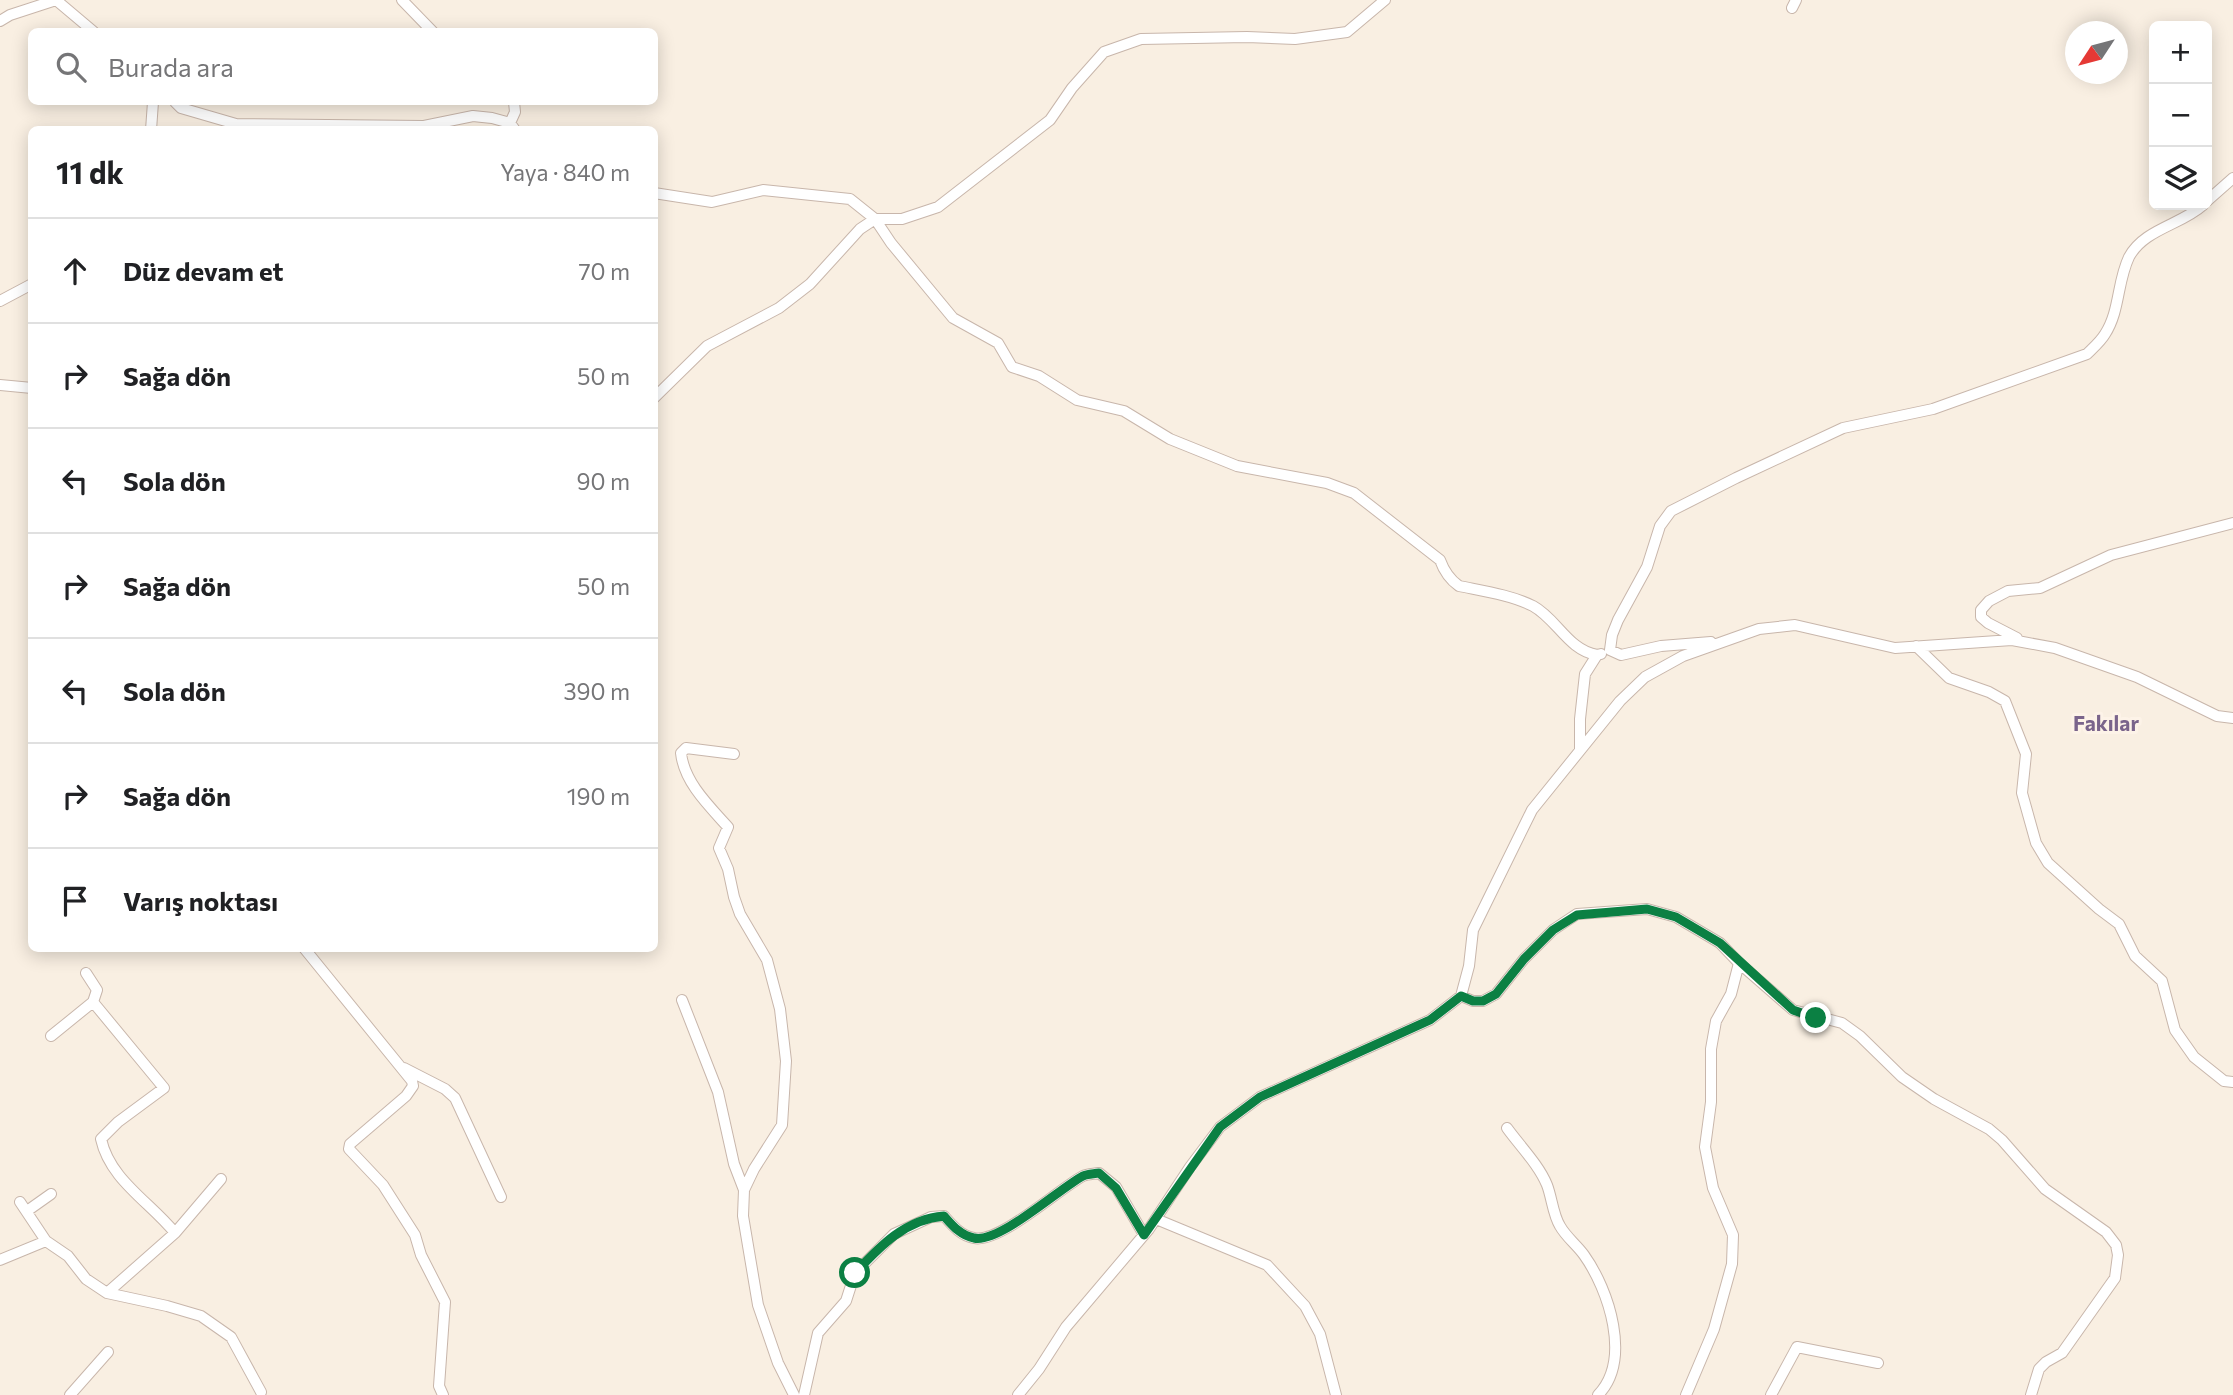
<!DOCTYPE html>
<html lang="tr">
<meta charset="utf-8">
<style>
body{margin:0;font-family:Commissioner,sans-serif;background:#f2f2f2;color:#202124}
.controls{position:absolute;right:21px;top:21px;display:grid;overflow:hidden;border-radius:10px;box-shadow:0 4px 18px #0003}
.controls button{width:63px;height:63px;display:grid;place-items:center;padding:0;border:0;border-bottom:2px solid #e0e0e0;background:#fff;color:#202124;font:35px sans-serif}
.compass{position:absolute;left:2065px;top:21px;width:63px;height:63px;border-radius:50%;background:#fff;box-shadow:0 4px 18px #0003;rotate:234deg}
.stop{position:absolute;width:21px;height:21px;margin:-16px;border:5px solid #0b8043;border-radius:50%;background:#fff}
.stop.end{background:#0b8043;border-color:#fff;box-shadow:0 2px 7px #0008}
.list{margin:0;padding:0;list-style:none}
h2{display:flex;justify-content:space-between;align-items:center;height:91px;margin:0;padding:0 28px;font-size:30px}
h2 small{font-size:23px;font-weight:400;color:#757577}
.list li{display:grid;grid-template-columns:46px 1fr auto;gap:21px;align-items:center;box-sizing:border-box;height:105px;padding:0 28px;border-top:2px solid #e0e0e0}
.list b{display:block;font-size:26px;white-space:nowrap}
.list em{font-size:23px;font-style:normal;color:#757577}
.icon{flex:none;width:38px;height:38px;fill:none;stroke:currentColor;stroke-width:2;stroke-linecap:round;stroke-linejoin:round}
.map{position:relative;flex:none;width:2233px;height:1395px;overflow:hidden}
.search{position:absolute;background:#fff;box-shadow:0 4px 18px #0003;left:28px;top:28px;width:630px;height:77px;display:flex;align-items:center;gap:18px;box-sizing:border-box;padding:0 24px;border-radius:10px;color:#757577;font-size:26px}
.panel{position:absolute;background:#fff;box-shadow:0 4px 18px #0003;left:28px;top:126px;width:630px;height:826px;border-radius:10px}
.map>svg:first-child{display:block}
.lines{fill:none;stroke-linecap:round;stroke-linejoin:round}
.street-casing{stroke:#c8b6ab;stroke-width:12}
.street{stroke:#fff;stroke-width:10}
.route{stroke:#0b8043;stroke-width:9}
.labels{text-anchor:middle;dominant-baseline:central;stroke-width:6;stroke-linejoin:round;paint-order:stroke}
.neighbourhood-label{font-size:21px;font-weight:bold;fill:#7a648b;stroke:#fdf3e8}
</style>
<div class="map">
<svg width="2233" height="1395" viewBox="0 0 2233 1395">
<rect width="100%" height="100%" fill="#f9efe2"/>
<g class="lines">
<g class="street-casing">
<path id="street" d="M 56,0 L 94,32
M 402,0 L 433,32
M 1792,8 L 1796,0
M 0,21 L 10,15 L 56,0
M 175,102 L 181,108 L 236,124 L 424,126 L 473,116 L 492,118 L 510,123
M 514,102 L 515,112 L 510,123 L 515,130
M 151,130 L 153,102
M 654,193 L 712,202 L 763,190 L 850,199 L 875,219 L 891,243 L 953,318 L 998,343 L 1012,367 L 1039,376 L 1077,400 L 1124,411 L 1170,439 L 1237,466 L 1327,483 L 1354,493 L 1440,560 C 1444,571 1449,579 1459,586 C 1483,591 1511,595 1533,606 C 1557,619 1568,650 1597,655
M 2207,201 L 2233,178
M 0,301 L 32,284
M 0,385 L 32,388
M 654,398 L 707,346 L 779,308 L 810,284 L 860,229 L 875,219 L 902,219 L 938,207 L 1050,120 L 1072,88 L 1104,52 L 1141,39 L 1247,37 L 1295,39 L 1347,32 L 1385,0
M 2017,638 L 1988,623 L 1981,617 L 1981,610 L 1989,601 L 2008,591 L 2040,588 L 2111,555 L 2233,523
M 1711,642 L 1661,646 L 1621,655 L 1610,650 L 1612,635 L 1618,620 L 1647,567 L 1660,526 L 1671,511 L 1736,478 L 1843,428 L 1933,409 L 2087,354 C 2093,348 2101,341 2105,334 C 2120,311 2117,282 2129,257 C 2144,229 2181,225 2203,205
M 1916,646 L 1949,678 L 1989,692 L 2005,701 L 2026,754 L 2022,793 L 2036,843 L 2048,863 L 2099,909 L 2119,924 L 2135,956 L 2162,981 L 2175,1030 L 2194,1057 L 2224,1081 L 2233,1082
M 1580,750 L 1580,719 L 1585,674 L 1597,655 L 1601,654
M 734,754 L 686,748 L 681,753 C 684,782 709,806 728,827 L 719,848 L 728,869 L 734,897 L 740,914 L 767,960 L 780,1009 L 786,1061 L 782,1125 L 754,1169 L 744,1190 L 743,1216 L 758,1305 L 778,1363 L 794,1395
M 304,948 L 412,1081 L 413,1086 L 406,1096 L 350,1144 L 349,1149 L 383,1185 L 415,1235 L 421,1255 L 445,1302 L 439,1386 L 443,1395
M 1739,963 L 1793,1010 L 1842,1023 L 1860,1036 L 1902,1077 L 1934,1099 L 1989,1129 L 2002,1140 L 2045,1189 L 2106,1232 L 2116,1245 L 2118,1255 L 2115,1278 L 2062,1353 L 2046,1362 L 2039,1369 L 2031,1395
M 86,973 L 97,990 L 93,1002
M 1461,996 L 1473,1001 L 1483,1001 L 1496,994 L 1524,959 L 1553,930 L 1577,914 L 1647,909 L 1676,917 L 1720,943 L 1739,963 L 1731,994 L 1716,1021 L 1711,1049 L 1711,1102 L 1705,1147 L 1713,1188 L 1733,1235 L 1732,1264 L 1714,1329 L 1686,1395
M 682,1000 L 718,1092 L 734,1164 L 744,1190
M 51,1036 L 93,1002 L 164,1088 L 118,1122 L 101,1139 C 110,1180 150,1202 175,1233
M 404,1068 L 445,1089 L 455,1098 L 501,1197
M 1507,1128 C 1520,1146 1539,1165 1547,1185 C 1552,1198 1553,1215 1560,1226 C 1566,1237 1577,1245 1584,1255 C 1609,1290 1632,1360 1598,1395
M 20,1202 L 46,1241 L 68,1256 L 86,1279 L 107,1293 L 167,1306 L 201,1316 L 231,1337 L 261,1392
M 27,1211 L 51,1194
M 1156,1219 L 1267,1265 L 1305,1306 L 1320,1334 L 1336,1395
M 0,1260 L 46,1241
M 107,1293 L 175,1233 L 221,1179
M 70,1395 L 108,1352
M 804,1395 L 818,1333 L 846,1301 L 855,1273 L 894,1234 L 931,1217 L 944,1216 C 952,1225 961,1236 974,1238 C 999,1244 1060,1188 1083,1176 C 1087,1174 1094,1174 1099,1173 L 1116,1187 L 1144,1235
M 1018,1395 L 1039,1369 L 1066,1327 L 1149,1229 L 1190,1167 L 1220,1127 L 1260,1097 L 1430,1020 L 1461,996 L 1469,966 L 1473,930 L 1532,810 L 1620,701 L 1645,677 L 1683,656 L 1759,629 L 1795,625 L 1895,648 L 2012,640 L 2055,648 L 2137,677 L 2217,716 L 2233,718
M 1771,1395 L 1797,1347 L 1878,1363"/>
</g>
<use href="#street" class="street"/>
</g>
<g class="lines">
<path class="route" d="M 855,1273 C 880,1246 906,1219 944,1216 C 952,1225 961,1236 974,1238 C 999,1244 1060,1188 1083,1176 C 1087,1174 1093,1174 1099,1173 L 1116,1188 L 1144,1235 L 1220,1127 L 1260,1097 L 1430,1020 L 1461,996 L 1473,1001 L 1483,1001 L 1496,994 L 1524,959 L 1553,930 L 1577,915 L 1647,909 L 1676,917 L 1720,943 L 1793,1010 L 1816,1018"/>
</g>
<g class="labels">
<g class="neighbourhood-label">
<text x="2106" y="722">Fakılar</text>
</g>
</g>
</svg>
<div class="controls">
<button>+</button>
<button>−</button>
<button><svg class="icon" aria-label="layers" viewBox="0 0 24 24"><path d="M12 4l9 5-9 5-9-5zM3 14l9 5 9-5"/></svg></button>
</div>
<svg class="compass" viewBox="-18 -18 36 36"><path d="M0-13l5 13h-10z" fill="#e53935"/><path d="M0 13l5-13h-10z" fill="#757577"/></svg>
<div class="stop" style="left:855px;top:1273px"></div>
<div class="stop end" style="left:1816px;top:1018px"></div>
<div class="search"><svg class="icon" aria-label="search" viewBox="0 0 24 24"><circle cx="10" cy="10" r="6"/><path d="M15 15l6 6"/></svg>Burada ara</div>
<section class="panel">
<h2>11 dk<small>Yaya · 840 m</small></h2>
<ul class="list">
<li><svg class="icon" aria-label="ahead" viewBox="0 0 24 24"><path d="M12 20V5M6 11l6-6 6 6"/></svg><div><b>Düz devam et</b></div><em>70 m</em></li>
<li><svg class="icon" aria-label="right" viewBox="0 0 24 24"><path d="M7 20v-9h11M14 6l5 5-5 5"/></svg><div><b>Sağa dön</b></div><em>50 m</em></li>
<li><svg class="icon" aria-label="left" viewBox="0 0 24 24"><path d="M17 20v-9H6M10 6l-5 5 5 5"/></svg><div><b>Sola dön</b></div><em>90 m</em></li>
<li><svg class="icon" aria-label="right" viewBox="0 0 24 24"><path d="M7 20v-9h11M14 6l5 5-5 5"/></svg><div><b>Sağa dön</b></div><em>50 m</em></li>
<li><svg class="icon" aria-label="left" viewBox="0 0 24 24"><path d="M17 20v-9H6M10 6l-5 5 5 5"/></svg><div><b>Sola dön</b></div><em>390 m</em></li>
<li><svg class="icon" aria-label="right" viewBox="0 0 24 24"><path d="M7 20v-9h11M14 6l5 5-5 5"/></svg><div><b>Sağa dön</b></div><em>190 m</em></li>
<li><svg class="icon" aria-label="arrive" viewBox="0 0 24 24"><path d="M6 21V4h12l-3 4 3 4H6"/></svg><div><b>Varış noktası</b></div></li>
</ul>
</section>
</div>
